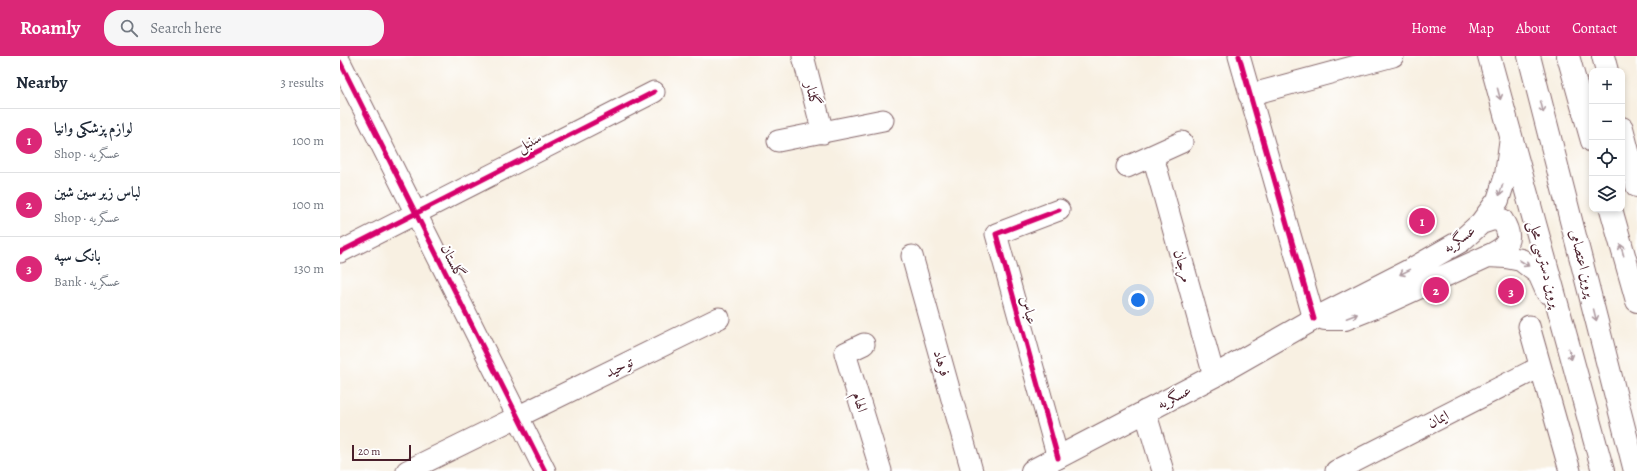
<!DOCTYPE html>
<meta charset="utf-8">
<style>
body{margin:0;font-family:Alegreya,Amiri,serif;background:#f6f6f7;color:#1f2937}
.controls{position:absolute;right:12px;top:12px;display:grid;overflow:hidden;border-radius:8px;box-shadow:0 2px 6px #0003}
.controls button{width:36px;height:36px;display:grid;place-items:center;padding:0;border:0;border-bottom:1px solid #e0e1e3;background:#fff;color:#1f2937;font:20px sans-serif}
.scale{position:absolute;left:12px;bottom:10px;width:59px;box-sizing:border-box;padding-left:4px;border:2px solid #4a1f2b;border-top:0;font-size:11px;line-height:14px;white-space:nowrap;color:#4a1f2b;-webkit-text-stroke:3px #fff;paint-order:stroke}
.you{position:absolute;left:798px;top:244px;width:14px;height:14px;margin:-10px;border:3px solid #fff;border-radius:50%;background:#1a73e8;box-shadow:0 0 0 6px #1a73e833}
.badge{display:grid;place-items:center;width:26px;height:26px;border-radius:50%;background:#db2777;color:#fff;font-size:13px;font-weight:700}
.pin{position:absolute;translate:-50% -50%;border:2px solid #fff;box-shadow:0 1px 4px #0006}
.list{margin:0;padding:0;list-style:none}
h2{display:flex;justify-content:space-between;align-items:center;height:52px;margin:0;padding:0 16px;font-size:17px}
h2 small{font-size:13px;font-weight:400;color:#747a83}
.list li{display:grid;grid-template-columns:26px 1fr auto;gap:12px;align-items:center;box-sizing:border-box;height:64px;padding:0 16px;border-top:1px solid #e0e1e3}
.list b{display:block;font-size:15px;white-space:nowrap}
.list p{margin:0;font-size:13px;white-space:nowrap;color:#747a83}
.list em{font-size:13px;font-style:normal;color:#747a83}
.icon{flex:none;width:22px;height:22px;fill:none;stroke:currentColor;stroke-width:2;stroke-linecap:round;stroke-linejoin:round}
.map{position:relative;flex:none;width:1297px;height:415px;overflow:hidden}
header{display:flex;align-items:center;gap:24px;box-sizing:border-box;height:56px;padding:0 20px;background:#db2777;color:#fff}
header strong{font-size:19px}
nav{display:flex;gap:22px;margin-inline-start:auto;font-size:14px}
.search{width:280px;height:36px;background:#f6f6f7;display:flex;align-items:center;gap:10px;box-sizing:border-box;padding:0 14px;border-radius:16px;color:#747a83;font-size:15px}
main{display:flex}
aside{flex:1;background:#fff}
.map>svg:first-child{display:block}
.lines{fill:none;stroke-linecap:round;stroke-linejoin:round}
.street-casing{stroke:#87686b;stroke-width:23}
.secondary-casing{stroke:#87686b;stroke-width:24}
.primary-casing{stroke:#87686b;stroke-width:24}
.street{stroke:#fff;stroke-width:21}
.secondary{stroke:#fff;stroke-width:22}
.primary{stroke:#fff;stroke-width:22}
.cycleway-casing{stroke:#fff;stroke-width:8}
.cycleway{stroke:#d6006c;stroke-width:5}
.oneway{stroke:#ae9aa0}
.labels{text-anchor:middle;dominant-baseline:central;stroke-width:4;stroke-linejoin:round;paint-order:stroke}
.street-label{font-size:15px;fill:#4a1f2b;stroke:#fff}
</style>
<header>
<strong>Roamly</strong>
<div class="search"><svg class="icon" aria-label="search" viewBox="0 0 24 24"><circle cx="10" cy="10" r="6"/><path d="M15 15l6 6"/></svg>Search here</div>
<nav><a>Home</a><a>Map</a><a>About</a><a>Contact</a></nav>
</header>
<main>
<aside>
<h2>Nearby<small>3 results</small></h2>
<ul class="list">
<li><span class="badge">1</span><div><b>لوازم پزشکی وانیا</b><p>Shop · عسگریه</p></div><em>100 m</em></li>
<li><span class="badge">2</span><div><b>لباس زیر سین شین</b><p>Shop · عسگریه</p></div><em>100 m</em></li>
<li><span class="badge">3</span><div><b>بانک سپه</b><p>Bank · عسگریه</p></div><em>130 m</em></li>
</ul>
</aside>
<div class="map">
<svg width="1297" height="415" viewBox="0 0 1297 415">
<rect width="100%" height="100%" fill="#fff"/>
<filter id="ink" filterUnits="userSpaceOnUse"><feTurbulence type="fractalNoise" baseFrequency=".025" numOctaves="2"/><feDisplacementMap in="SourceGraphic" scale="8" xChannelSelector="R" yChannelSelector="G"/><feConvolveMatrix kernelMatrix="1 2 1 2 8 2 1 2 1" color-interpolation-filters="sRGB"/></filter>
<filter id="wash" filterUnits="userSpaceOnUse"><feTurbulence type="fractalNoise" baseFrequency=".012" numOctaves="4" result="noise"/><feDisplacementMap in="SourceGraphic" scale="16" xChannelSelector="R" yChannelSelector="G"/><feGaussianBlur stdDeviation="0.9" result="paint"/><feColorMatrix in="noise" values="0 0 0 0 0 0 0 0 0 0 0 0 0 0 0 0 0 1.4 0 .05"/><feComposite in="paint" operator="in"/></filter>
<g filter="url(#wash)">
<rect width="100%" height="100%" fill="#f8f0e2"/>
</g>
<g filter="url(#ink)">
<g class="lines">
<g class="street-casing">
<path id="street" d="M 463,0 L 483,77
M 899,0 L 974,263
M 0,6 L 205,415
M 909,39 L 1053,0
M 438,85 L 543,64
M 813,100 L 874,320
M 787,111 L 842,86
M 0,196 L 314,36
M 572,200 L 632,415
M 1189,270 L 1230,415
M 524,288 L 505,297 L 541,415
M 805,355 L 823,415
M 718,402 L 656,178 L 719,154
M 67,415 L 379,262
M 996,415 L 1200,311"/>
</g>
<g class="secondary-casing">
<path id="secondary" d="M 1149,0 L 1263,415
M 1263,0 L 1267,15
M 1282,72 L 1297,130
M 1141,167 L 1153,163 L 1162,164 C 1175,184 1166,192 1148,200
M 985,263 L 1005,263 L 1043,248 L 1148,200 L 1166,201 L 1181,204 L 1199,218 L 1207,236
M 692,415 L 874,320 L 974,263 L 1072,213 L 1121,185 L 1141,167 L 1158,144 L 1166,119 L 1171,82"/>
</g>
<g class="primary-casing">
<path id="primary" d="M 1189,0 L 1295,415
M 1228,0 L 1252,85
M 1271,153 L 1297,245"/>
</g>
<use href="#street" class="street"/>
<use href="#secondary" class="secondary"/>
<use href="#primary" class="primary"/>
<g class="cycleway-casing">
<path id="cycleway" d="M 899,0 L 974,263
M 0,6 L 205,415
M 0,196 L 314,36
M 718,402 L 656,178 L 719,154"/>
</g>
<use href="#cycleway" class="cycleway"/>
</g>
<defs><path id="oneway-shaft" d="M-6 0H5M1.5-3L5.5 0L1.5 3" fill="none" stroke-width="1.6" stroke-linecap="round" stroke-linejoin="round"/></defs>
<g class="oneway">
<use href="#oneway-shaft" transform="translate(1159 38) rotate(75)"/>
<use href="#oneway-shaft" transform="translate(1202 51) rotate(76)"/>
<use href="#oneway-shaft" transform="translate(1161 134) rotate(107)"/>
<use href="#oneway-shaft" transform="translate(1282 194) rotate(-106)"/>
<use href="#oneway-shaft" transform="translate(1184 207) rotate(33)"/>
<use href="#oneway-shaft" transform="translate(1065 216) rotate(154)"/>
<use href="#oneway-shaft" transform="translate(1255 259) rotate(76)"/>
<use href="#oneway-shaft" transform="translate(1012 260) rotate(-21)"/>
<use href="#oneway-shaft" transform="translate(1230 298) rotate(74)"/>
</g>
</g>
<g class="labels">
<g class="street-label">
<text transform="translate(473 38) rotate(75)">گلنار</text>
<text transform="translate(189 86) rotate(-27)">سنبل</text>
<text transform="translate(1119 183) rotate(-36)">عسگریه</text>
<text transform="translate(113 205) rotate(63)">گلستان</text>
<text transform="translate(1243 207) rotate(76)">پروین اعتصامی</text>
<text transform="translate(1205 208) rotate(75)">پروین دسترسی محلی</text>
<text transform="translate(843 210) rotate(74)">مرجان</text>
<text transform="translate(689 254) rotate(75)">عباس</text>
<text transform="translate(602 307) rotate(74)">فرهاد</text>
<text transform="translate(279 311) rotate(-26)">توحید</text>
<text transform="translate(834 341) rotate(-27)">عسگریه</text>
<text transform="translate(520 346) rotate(73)">الهام</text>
<text transform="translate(1098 363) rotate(-27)">ایمان</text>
</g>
</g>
</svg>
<div class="controls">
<button>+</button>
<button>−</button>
<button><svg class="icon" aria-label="locate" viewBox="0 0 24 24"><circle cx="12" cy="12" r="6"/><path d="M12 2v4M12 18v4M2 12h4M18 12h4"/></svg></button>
<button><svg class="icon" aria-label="layers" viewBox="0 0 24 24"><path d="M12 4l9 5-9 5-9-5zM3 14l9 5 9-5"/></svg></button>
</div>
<div class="scale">20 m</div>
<div class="you"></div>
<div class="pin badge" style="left:1082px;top:165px">1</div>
<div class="pin badge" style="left:1096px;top:234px">2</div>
<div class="pin badge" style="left:1171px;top:235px">3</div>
</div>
</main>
